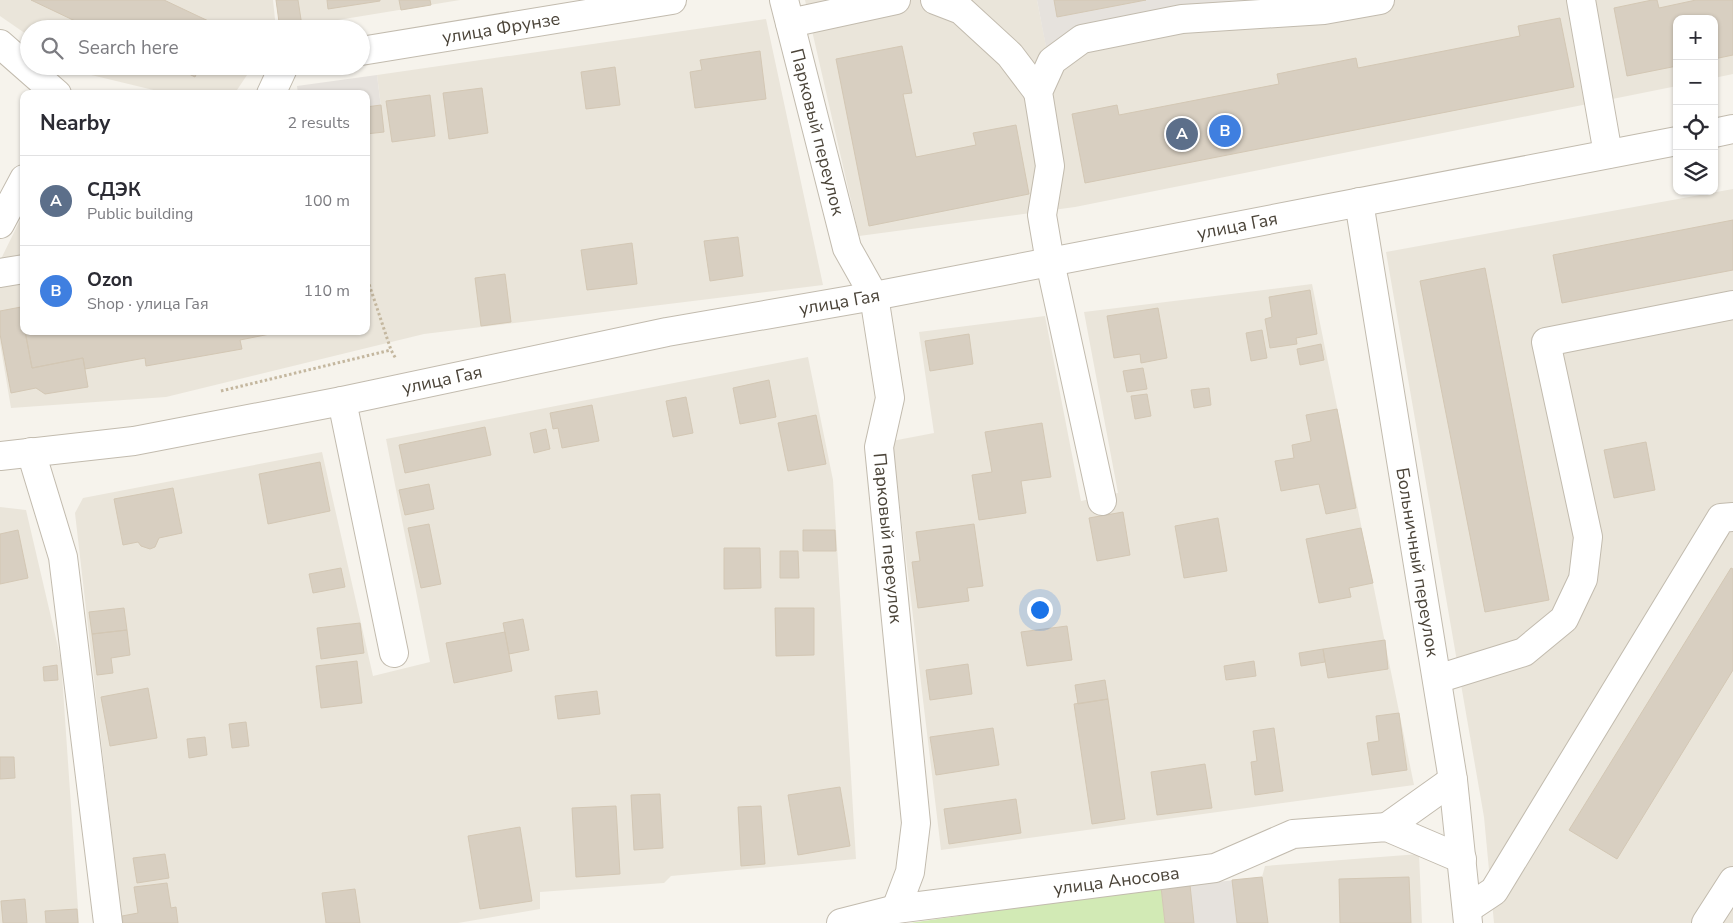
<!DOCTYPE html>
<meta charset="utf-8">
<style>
body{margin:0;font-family:"Nunito Sans",sans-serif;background:#f7f7f7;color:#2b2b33}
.controls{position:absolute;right:15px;top:15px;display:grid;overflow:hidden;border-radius:10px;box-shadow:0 1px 4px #0004}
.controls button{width:45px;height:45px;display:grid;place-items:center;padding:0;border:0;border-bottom:1px solid #e1e1e2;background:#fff;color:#2b2b33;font:25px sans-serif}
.you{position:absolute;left:1039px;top:609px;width:18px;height:18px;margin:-12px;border:4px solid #fff;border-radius:50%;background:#1a73e8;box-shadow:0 0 0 8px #1a73e833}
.badge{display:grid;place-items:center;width:32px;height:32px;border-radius:50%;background:#fc3f1d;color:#fff;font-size:16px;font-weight:700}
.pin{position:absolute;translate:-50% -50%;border:2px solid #fff;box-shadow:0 1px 5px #0006}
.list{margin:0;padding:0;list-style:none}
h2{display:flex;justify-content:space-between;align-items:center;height:65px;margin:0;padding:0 20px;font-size:21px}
h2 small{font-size:16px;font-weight:400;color:#7c7c81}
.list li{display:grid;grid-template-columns:32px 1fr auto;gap:15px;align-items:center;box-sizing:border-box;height:90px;padding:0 20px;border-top:1px solid #e1e1e2}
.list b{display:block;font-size:19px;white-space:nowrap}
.list p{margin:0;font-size:16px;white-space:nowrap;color:#7c7c81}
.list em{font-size:16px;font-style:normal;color:#7c7c81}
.icon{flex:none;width:28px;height:28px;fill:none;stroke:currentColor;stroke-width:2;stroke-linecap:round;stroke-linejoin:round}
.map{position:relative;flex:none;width:1733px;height:923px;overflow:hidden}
.search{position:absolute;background:#fff;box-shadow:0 1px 4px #0004;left:20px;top:20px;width:350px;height:55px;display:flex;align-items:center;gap:12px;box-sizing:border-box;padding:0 18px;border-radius:28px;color:#7c7c81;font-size:19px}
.panel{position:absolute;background:#fff;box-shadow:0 1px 4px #0004;left:20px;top:90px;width:350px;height:245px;border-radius:10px}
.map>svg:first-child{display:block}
.residential{fill:#eae5da}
.industrial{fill:#e6e2dd}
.green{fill:#d2eab5}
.building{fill:#d8cfc1;stroke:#d3c7b4}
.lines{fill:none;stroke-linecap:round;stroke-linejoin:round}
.minor-casing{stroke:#c2bbae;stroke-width:30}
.path{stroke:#c4b79f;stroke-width:3;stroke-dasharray:2.5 2.5;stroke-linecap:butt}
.minor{stroke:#fff;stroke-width:28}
.labels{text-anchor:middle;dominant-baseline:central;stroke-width:5;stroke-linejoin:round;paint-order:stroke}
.street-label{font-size:18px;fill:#4b4439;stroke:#fff}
</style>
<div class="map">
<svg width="1733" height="923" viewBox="0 0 1733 923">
<rect width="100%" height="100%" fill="#f6f3ec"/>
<path class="residential" d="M 0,0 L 273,0 L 276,29 L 29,29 L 29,36 L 0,16 Z
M 276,0 L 460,0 L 283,29 L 280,29 Z
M 805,0 L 1037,0 L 1046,46 L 1287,0 L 1733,0 L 1733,74 L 1714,78 L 1714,19 L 1677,19 L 1677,86 L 1075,207 L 859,236 Z
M 766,19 L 823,285 L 424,334 L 166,397 L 11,408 L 0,343 L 0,261 L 24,212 L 24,331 L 366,331 L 366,134 L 384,131 L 377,75 Z
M 73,66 L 253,66 L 235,93 L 170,94 L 83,73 Z
M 1733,189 L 1733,923 L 1494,923 L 1484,817 L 1386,252 Z
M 1312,284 L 1414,785 L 941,850 L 892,441 L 934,433 L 919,332 L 1045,316 L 1081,501 L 1118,493 L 1084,312 Z
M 808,357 L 833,480 L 856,859 L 671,876 L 664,883 L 540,892 L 540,909 L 458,923 L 122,923 L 75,513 L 83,498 L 322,452 L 373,676 L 430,662 L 386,439 Z
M 0,507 L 26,510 L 61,660 L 79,923 L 0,923 Z
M 1419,854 L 1422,923 L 1268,923 L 1262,877 L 1265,866 Z"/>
<path class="industrial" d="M 1037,0 L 1287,0 L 1046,47 Z
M 377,75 L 384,132 L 366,134 L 366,94 L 298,94 L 297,86 Z
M 1262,877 L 1268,923 L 1165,923 L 1190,885 Z"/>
<path class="green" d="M 1161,887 L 1165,923 L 910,923 Z"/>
<path class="building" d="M 31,0 L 164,0 L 219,26 L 218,29 L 92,29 Z
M 276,0 L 298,0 L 302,26 L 280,29 Z
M 327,0 L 380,0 L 380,1 L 328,9 Z
M 399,0 L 430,0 L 431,5 L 401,10 Z
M 1054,0 L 1146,0 L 1057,17 Z
M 1652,0 L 1657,0 L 1659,8 L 1696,0 L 1733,0 L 1733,55 L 1714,59 L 1714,19 L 1677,19 L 1677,66 L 1627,76 L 1614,8 Z
M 1560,18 L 1574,87 L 1085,183 L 1072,114 L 1117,105 L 1119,115 L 1279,84 L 1277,74 L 1356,58 L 1358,68 L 1520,36 L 1518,26 Z
M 902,46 L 912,93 L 903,94 L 916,157 L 976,145 L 973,133 L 1016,125 L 1029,194 L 869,226 L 836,59 Z
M 760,51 L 766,99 L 695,108 L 690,72 L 702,70 L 700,60 Z
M 173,66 L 200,66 L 195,77 Z
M 615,67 L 620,105 L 586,109 L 581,72 Z
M 482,88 L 488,133 L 449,139 L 443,93 Z
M 430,95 L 435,136 L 392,142 L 386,101 Z
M 381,105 L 384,132 L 366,134 L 366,107 Z
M 1733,220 L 1733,270 L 1562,303 L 1553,255 Z
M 738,237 L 743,276 L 710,281 L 704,241 Z
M 632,243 L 637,284 L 587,290 L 581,250 Z
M 1485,268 L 1549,600 L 1485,612 L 1420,281 Z
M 505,274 L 511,322 L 481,326 L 475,278 Z
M 1310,290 L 1317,334 L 1296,338 L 1297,344 L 1270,348 L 1265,319 L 1272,317 L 1269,297 Z
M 21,307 L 24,331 L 25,331 L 32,368 L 83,358 L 88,387 L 45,394 L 36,388 L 11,393 L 0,334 L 0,311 Z
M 1158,308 L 1167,358 L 1141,363 L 1140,354 L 1114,358 L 1107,316 Z
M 1262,330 L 1267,358 L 1251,361 L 1246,333 Z
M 25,331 L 285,331 L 240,340 L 242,349 L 146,366 L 145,358 L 85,369 L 83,358 L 32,368 Z
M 969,334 L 973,364 L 930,371 L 925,341 Z
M 1321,344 L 1324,360 L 1300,365 L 1297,349 Z
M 1143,368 L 1147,389 L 1127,392 L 1123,371 Z
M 769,380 L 776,417 L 740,424 L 733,388 Z
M 1209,388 L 1211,405 L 1194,408 L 1191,390 Z
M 1147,394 L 1151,416 L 1135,419 L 1131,396 Z
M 686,397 L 693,433 L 673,437 L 666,401 Z
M 592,405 L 599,441 L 562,448 L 558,428 L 553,429 L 550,413 Z
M 1337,409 L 1356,508 L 1326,514 L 1319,484 L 1281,491 L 1275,461 L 1294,458 L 1292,445 L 1311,441 L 1306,415 Z
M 816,415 L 826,464 L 788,471 L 778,423 Z
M 1042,423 L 1051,477 L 1021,481 L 1026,513 L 979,520 L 972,475 L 992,472 L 985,432 Z
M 485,427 L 491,455 L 405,473 L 399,445 Z
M 546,429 L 550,449 L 534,453 L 530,433 Z
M 1646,442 L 1655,490 L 1614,498 L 1604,450 Z
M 320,462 L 330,511 L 268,524 L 259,474 Z
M 429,484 L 434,509 L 405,515 L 399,490 Z
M 173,488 L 182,533 L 159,538 L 155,547 L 150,549 L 141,546 L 138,542 L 123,545 L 114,499 Z
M 1123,512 L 1130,555 L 1097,561 L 1089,518 Z
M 1218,518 L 1227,571 L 1184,578 L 1175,526 Z
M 429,524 L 441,584 L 421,588 L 408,528 Z
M 974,524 L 983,586 L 967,588 L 969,601 L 918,608 L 912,562 L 920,561 L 916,532 Z
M 1361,528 L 1373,583 L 1349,588 L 1351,597 L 1319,603 L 1306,539 Z
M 18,530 L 28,578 L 0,584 L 0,534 Z
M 803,530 L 835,530 L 836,551 L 803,551 Z
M 724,548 L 760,548 L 761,588 L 724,589 Z
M 780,551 L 798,551 L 799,578 L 780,578 Z
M 341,568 L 345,587 L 313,593 L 309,574 Z
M 1731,568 L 1733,569 L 1733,670 L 1617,859 L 1569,830 Z
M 124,608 L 127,630 L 92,634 L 89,612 Z
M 775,608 L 814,608 L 814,655 L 776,656 Z
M 523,619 L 529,650 L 509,654 L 503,623 Z
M 360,623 L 364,653 L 321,659 L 317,628 Z
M 1067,626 L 1072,660 L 1027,666 L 1021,632 Z
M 127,630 L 130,655 L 111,658 L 113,673 L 97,675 L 92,634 Z
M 505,632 L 512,671 L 454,683 L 446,643 Z
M 1385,640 L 1388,669 L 1328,678 L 1323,649 Z
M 1323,649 L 1325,662 L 1301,666 L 1299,653 Z
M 357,661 L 362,703 L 321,708 L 316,666 Z
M 1254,661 L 1256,676 L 1226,680 L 1224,666 Z
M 968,664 L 972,694 L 930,700 L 926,670 Z
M 57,665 L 58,680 L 44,681 L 43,667 Z
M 1105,680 L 1108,699 L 1078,704 L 1075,685 Z
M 148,688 L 157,738 L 110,746 L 101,697 Z
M 597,691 L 600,714 L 558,719 L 555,696 Z
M 1108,699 L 1125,819 L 1092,824 L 1074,704 Z
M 1399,713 L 1407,770 L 1372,775 L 1367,743 L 1379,741 L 1376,716 Z
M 246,722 L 249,746 L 232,748 L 229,724 Z
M 993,728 L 999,765 L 936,775 L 930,737 Z
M 1274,728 L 1283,791 L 1255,795 L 1251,762 L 1257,761 L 1253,731 Z
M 205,737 L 207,755 L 189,758 L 187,739 Z
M 0,757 L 14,757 L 15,778 L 0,779 Z
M 1205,764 L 1212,808 L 1157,815 L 1151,772 Z
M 840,787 L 850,846 L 798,855 L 788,795 Z
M 660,794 L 663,848 L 634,850 L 631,795 Z
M 1016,799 L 1021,833 L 949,844 L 944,809 Z
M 616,806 L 620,874 L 576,877 L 572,808 Z
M 761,806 L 765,864 L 741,866 L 738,807 Z
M 520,827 L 532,901 L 480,909 L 468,836 Z
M 165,854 L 169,878 L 137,883 L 133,858 Z
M 1262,877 L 1268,923 L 1237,923 L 1232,880 Z
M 1409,877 L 1411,923 L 1340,923 L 1339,879 Z
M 167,883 L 171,908 L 176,907 L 178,923 L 123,923 L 122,916 L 138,913 L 134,887 Z
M 1190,885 L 1194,923 L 1165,923 L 1161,887 Z
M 355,889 L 360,923 L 326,923 L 322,893 Z
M 25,899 L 27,923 L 3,923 L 1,901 Z
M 77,909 L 78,923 L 46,923 L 45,911 Z"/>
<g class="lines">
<g class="minor-casing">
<g id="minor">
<path id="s1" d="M 784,0 L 847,248 L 874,296 L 890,398 L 879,447 L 916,823 L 910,872 L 896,909"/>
<path d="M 935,0 L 961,10 L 1010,55 L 1038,92"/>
<path d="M 1581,0 L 1608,154"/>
<path d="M 790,23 L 896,0"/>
<path d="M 0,44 L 57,94"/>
<path id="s2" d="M 361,51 L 672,0"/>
<path d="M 271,94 L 284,66"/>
<path d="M 1714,133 L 1733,129"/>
<path id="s3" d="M 1359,202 L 1453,780 L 1468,923"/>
<path d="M 0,224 L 24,179"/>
<path d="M 0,273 L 24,269"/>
<path d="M 342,401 L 394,653"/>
<path d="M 31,452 L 63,557 L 108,923"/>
<path id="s4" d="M 0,456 L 134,441 L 342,401 L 667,332 L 874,296 L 1677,141"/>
<path d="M 1102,501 L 1050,262 L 1042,215 L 1050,166 L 1038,92 L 1052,61 L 1082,39 L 1182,19 L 1324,10 L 1380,0"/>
<path d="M 1437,679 L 1524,652 L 1564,619 L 1583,579 L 1588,537 L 1546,342 L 1733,305"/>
<path d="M 1387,827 L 1453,780"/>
<path d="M 1467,909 L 1494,891 L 1721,518 L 1733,517"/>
<path id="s5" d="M 841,923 L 896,909 L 1215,868 L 1293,834 L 1387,827 L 1462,859"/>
<path d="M 1706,923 L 1733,881"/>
</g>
</g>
<path class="path" d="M 366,275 L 391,350 L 396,359
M 221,391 L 391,350"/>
<use href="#minor" class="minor"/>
</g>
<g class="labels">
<g class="street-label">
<text stroke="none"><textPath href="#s2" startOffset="142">улица Фрунзе</textPath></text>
<text stroke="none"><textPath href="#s1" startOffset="136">Парковый переулок</textPath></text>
<text stroke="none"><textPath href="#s4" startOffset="1259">улица Гая</textPath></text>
<text stroke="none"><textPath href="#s4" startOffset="854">улица Гая</textPath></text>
<text stroke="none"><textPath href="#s4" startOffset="449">улица Гая</textPath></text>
<text stroke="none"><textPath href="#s1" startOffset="556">Парковый переулок</textPath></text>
<text stroke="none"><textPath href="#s3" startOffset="365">Больничный переулок</textPath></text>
<text stroke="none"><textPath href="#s5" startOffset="279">улица Аносова</textPath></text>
</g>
</g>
</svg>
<div class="controls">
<button>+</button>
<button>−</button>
<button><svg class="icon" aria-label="locate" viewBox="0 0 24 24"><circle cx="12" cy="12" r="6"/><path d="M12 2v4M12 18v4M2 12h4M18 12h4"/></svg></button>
<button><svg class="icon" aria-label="layers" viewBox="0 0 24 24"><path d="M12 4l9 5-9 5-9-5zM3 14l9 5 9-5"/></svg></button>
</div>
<div class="you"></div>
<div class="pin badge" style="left:1182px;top:134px;background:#5c6f8a">A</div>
<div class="pin badge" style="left:1225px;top:131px;background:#3f7fe0">B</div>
<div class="search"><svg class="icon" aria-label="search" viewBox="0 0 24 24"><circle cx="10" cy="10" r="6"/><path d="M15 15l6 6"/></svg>Search here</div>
<section class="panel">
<h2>Nearby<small>2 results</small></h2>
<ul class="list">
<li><span class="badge" style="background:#5c6f8a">A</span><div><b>СДЭК</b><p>Public building</p></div><em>100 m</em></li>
<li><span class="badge" style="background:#3f7fe0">B</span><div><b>Ozon</b><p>Shop · улица Гая</p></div><em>110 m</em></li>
</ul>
</section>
</div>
